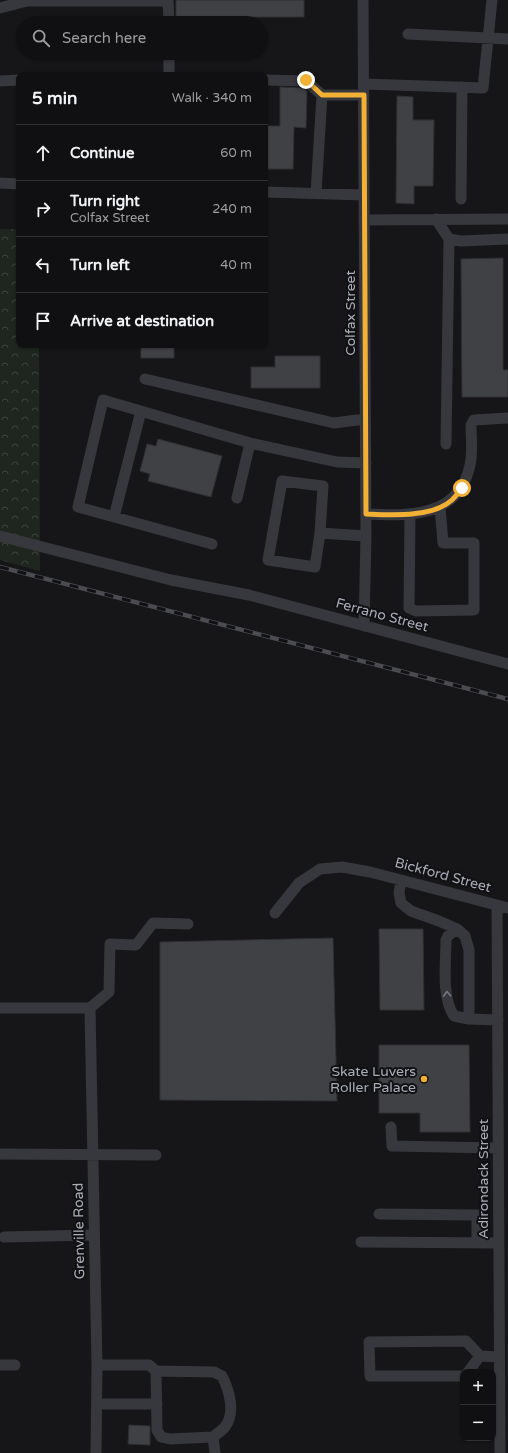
<!DOCTYPE html>
<meta charset="utf-8">
<style>
body{margin:0;font-family:"Varela Round",sans-serif;background:#19191b;color:#f1f3f6}
.controls{position:absolute;right:12px;bottom:12px;display:grid;overflow:hidden;border-radius:8px;box-shadow:0 1px 3px #0004}
.controls button{width:36px;height:36px;display:grid;place-items:center;padding:0;border:0;border-bottom:1px solid #303032;background:#101012;color:#f1f3f6;font:20px sans-serif}
.stop{position:absolute;width:12px;height:12px;margin:-9px;border:3px solid #f2b134;border-radius:50%;background:#fff}
.stop.end{background:#f2b134;border-color:#fff;box-shadow:0 1px 4px #0008}
.list{margin:0;padding:0;list-style:none}
h2{display:flex;justify-content:space-between;align-items:center;height:52px;margin:0;padding:0 16px;font-size:17px}
h2 small{font-size:13px;font-weight:400;color:#9c9d9f}
.list li{display:grid;grid-template-columns:26px 1fr auto;gap:12px;align-items:center;box-sizing:border-box;height:56px;padding:0 16px;border-top:1px solid #303032}
.list b{display:block;font-size:15px;white-space:nowrap}
.list p{margin:0;font-size:13px;white-space:nowrap;color:#9c9d9f}
.list em{font-size:13px;font-style:normal;color:#9c9d9f}
.icon{flex:none;width:22px;height:22px;fill:none;stroke:currentColor;stroke-width:2;stroke-linecap:round;stroke-linejoin:round}
.map{position:relative;flex:none;width:508px;height:1453px;overflow:hidden}
.search{position:absolute;background:#101012;box-shadow:0 1px 3px #0004;left:16px;top:16px;width:252px;height:44px;display:flex;align-items:center;gap:10px;box-sizing:border-box;padding:0 14px;border-radius:22px;color:#9c9d9f;font-size:15px}
.panel{position:absolute;background:#101012;box-shadow:0 1px 3px #0004;left:16px;top:72px;width:252px;height:276px;border-radius:8px}
.map>svg:first-child{display:block}
.forest{fill:url(#forest-crowns)}
.building{fill:#404145;stroke:#303034}
.lines{fill:none;stroke-linecap:round;stroke-linejoin:round}
.minor{stroke:#37383d;stroke-width:11}
.rail-casing{stroke:#4a4c52;stroke-width:4.5}
.rail{stroke:#111113;stroke-width:3;stroke-dasharray:9;stroke-linecap:butt}
.oneway{stroke:#757881}
.route{stroke:#f2b134;stroke-width:5}
.poi-dot{fill:#f2b134;stroke:#111113;stroke-width:1.5}
.labels{text-anchor:middle;dominant-baseline:central;stroke-width:4;stroke-linejoin:round;paint-order:stroke}
.street-label{font-size:14px;fill:#a8adb8;stroke:#111113}
.poi-label{font-size:14px;fill:#a8adb8;stroke:#111113;text-anchor:end}
</style>
<div class="map">
<svg width="508" height="1453" viewBox="0 0 508 1453">
<defs>
<pattern id="forest-crowns" width="20" height="18" patternUnits="userSpaceOnUse"><rect width="20" height="18" fill="#1e261f"/><path d="M2 6a3 3 0 1 1 6 0M12 15a3 3 0 1 1 6 0" fill="none" stroke="#3c433d"/></pattern>
</defs>
<rect width="100%" height="100%" fill="#161618"/>
<path class="forest" d="M 0,229 L 19,229 L 19,345 L 39,345 L 40,571 L 0,560 Z"/>
<path class="building" d="M 176,0 L 304,0 L 304,17 L 176,17 Z
M 280,87 L 303,88 L 307,91 L 306,128 L 294,127 L 293,169 L 265,169 L 265,126 L 280,126 Z
M 397,96 L 413,97 L 413,120 L 434,120 L 433,186 L 414,186 L 414,204 L 396,203 Z
M 503,258 L 503,370 L 508,370 L 508,397 L 462,397 L 461,259 Z
M 141,345 L 174,345 L 174,358 L 141,358 Z
M 275,356 L 320,356 L 320,388 L 251,388 L 251,367 L 275,367 Z
M 158,439 L 222,456 L 211,497 L 148,481 L 150,474 L 140,471 L 147,444 L 156,446 Z
M 379,929 L 423,929 L 424,1010 L 380,1010 Z
M 333,938 L 337,1101 L 160,1100 L 160,942 Z
M 379,1045 L 469,1045 L 470,1132 L 420,1132 L 420,1113 L 379,1113 Z
M 129,1425 L 150,1426 L 150,1445 L 128,1444 Z"/>
<g class="lines">
<path class="minor" d="M 168,0 L 169,23
M 363,0 L 366,536 L 364,626
M 0,8 L 27,1 L 168,1
M 408,34 L 508,39
M 169,53 L 169,75
M 265,80 L 306,81 L 322,95
M 0,81 L 19,80
M 364,84 L 483,88 L 492,0
M 0,183 L 19,184
M 265,192 L 364,195
M 316,193 L 322,95 L 364,95
M 461,199 L 462,87
M 436,219 L 449,239 L 461,241 L 508,239
M 364,220 L 508,219
M 145,379 L 334,423 L 365,419
M 446,444 L 449,239
M 237,498 L 250,443
M 366,514 C 409,516 459,518 470,465 C 473,453 471,438 471,425 L 474,420 L 508,418
M 410,514 L 409,608 L 416,611 L 474,610 L 474,543 L 443,543 L 440,507
M 114,517 L 141,411
M 320,533 L 315,567 L 268,560 L 282,481 L 323,486 L 320,533 L 366,536
M 0,536 L 171,580 L 249,595 L 508,664
M 212,544 L 78,507 L 103,400 L 250,443 L 337,462 L 366,463
M 401,880 L 399,893 L 401,903 L 411,911 L 439,921 L 457,929 L 465,936 L 469,950 L 469,1019
M 497,905 L 500,1453
M 275,913 L 299,883 L 320,869 L 342,867 L 370,872 L 508,908
M 457,929 L 448,936 L 446,940 C 446,962 441,997 454,1016 L 469,1019 L 498,1020
M 0,1008 L 90,1008 L 109,992 L 110,944 L 136,945 L 153,923 L 188,924
M 90,1008 L 97,1365 L 96,1453
M 391,1127 L 392,1146 L 498,1148
M 0,1154 L 156,1155
M 379,1214 L 477,1215 L 477,1243
M 4,1237 L 93,1235
M 361,1242 L 499,1243
M 0,1365 L 15,1365
M 97,1365 L 149,1365 L 156,1371 L 157,1430 L 161,1437 L 170,1439 L 213,1437 L 215,1453
M 156,1371 L 214,1372 L 222,1376 C 229,1390 236,1412 225,1427 C 222,1430 217,1434 213,1437
M 468,1372 L 480,1356
M 463,1376 L 370,1376 L 369,1342 L 466,1341 L 480,1356 L 499,1357
M 97,1404 L 157,1404"/>
<g class="rail-casing">
<path id="rail" d="M 0,567 L 508,699"/>
</g>
<use href="#rail" class="rail"/>
</g>
<defs><path id="oneway-chevron" d="M-2-3.5L2.5 0L-2 3.5" fill="none" stroke-width="1.6" stroke-linecap="round" stroke-linejoin="round"/></defs>
<use class="oneway" href="#oneway-chevron" transform="translate(447 994) rotate(-93)"/>
<g class="lines">
<path class="route" d="M 306,80 L 322,95 L 364,95 L 366,514 C 391,515 432,518 452,500 C 455,497 459,492 462,488"/>
</g>
<circle class="poi-dot" cx="424" cy="1079" r="4"/>
<g class="labels">
<g class="street-label">
<text transform="translate(350 313) rotate(-90)">Colfax Street</text>
<text transform="translate(382 615) rotate(15)">Ferrano Street</text>
<text transform="translate(443 875) rotate(15)">Bickford Street</text>
<text transform="translate(483 1179) rotate(-90)">Adirondack Street</text>
<text transform="translate(79 1231) rotate(-91)">Grenville Road</text>
</g>
<g class="poi-label">
<text x="416" y="1071">Skate Luvers<tspan x="416" dy="16">Roller Palace</tspan></text>
</g>
</g>
</svg>
<div class="controls">
<button>+</button>
<button>−</button>
</div>
<div class="stop" style="left:462px;top:488px"></div>
<div class="stop end" style="left:306px;top:80px"></div>
<div class="search"><svg class="icon" aria-label="search" viewBox="0 0 24 24"><circle cx="10" cy="10" r="6"/><path d="M15 15l6 6"/></svg>Search here</div>
<section class="panel">
<h2>5 min<small>Walk · 340 m</small></h2>
<ul class="list">
<li><svg class="icon" aria-label="ahead" viewBox="0 0 24 24"><path d="M12 20V5M6 11l6-6 6 6"/></svg><div><b>Continue</b></div><em>60 m</em></li>
<li><svg class="icon" aria-label="right" viewBox="0 0 24 24"><path d="M7 20v-9h11M14 6l5 5-5 5"/></svg><div><b>Turn right</b><p>Colfax Street</p></div><em>240 m</em></li>
<li><svg class="icon" aria-label="left" viewBox="0 0 24 24"><path d="M17 20v-9H6M10 6l-5 5 5 5"/></svg><div><b>Turn left</b></div><em>40 m</em></li>
<li><svg class="icon" aria-label="arrive" viewBox="0 0 24 24"><path d="M6 21V4h12l-3 4 3 4H6"/></svg><div><b>Arrive at destination</b></div></li>
</ul>
</section>
</div>
